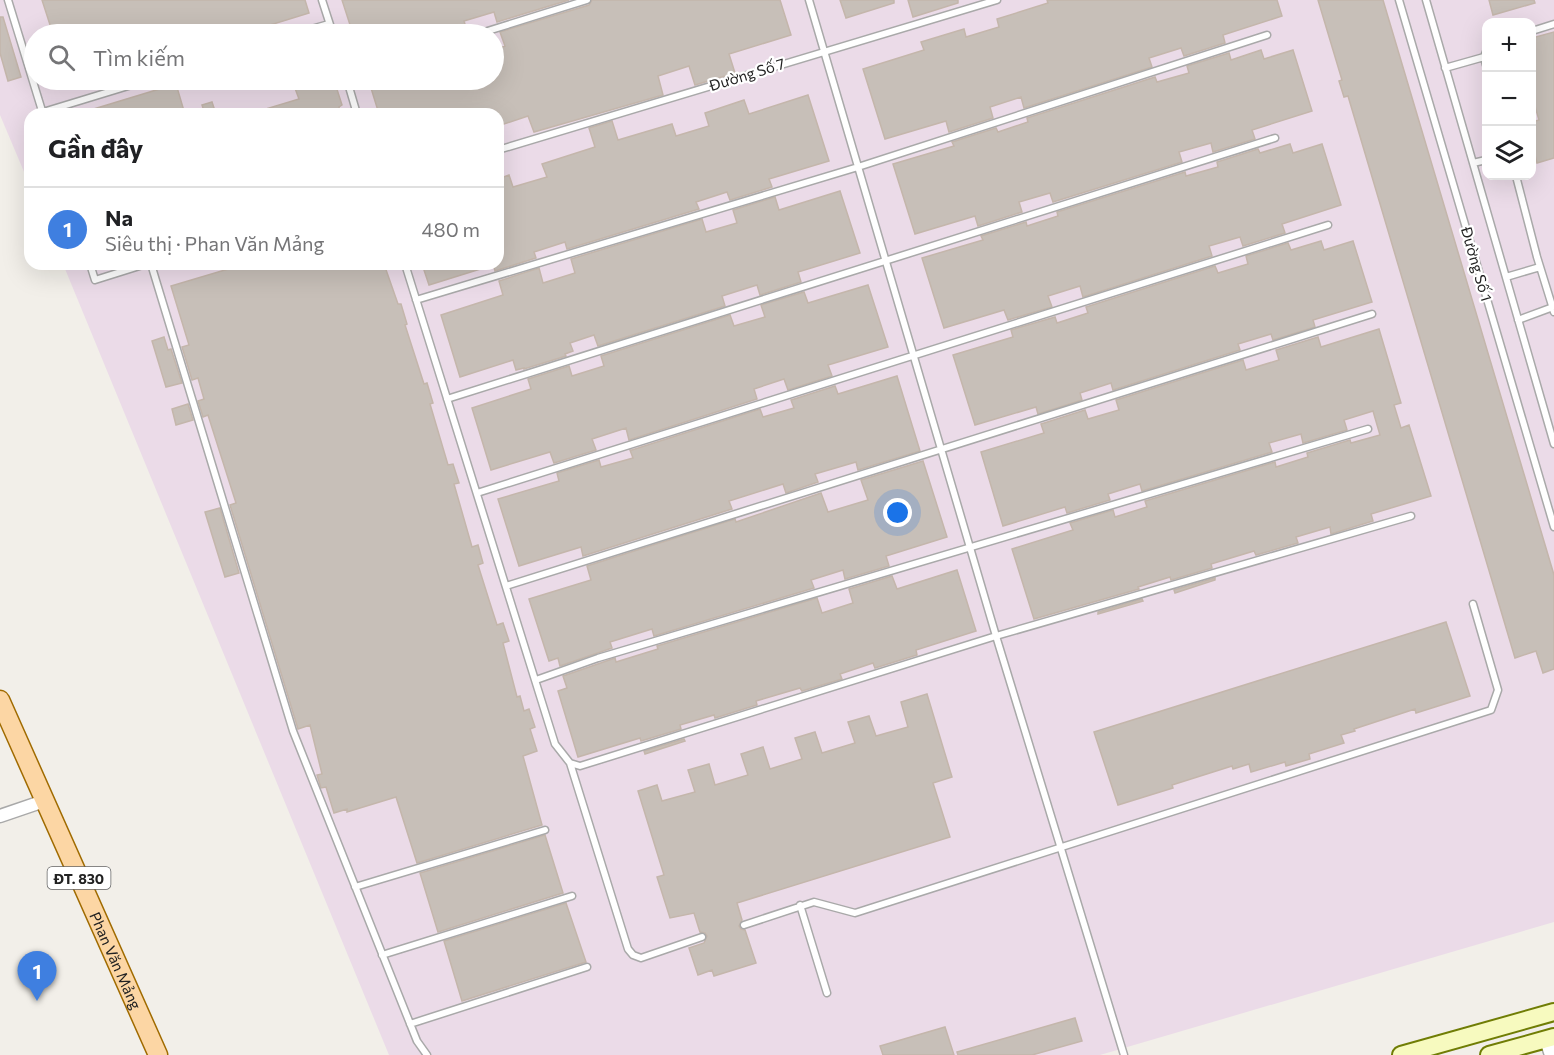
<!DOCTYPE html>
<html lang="vi">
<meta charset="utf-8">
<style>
body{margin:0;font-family:Commissioner,sans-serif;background:#f2f2f2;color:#202124}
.controls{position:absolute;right:18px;top:18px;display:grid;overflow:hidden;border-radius:12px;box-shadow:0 6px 24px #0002}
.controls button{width:54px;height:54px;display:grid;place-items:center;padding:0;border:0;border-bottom:2px solid #e0e0e0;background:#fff;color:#202124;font:30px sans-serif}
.you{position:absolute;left:898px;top:513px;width:21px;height:21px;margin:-15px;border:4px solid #fff;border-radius:50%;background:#1a73e8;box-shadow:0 0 0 9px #1a73e833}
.badge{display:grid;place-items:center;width:39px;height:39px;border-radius:50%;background:#111827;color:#fff;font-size:20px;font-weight:700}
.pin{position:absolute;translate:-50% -50px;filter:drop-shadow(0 2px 3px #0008)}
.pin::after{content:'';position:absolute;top:32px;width:21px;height:18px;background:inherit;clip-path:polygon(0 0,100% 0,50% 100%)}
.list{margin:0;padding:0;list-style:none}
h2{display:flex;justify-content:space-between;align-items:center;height:78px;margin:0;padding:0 24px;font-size:26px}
h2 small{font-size:20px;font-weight:400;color:#757577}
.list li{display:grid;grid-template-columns:39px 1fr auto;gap:18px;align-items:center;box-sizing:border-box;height:84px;padding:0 24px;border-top:2px solid #e0e0e0}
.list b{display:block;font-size:22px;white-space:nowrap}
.list p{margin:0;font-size:20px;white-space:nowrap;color:#757577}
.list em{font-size:20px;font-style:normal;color:#757577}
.icon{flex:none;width:33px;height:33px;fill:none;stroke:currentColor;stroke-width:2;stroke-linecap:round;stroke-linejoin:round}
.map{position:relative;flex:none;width:1554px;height:1055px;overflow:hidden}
.search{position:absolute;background:#fff;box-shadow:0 6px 24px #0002;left:24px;top:24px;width:480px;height:66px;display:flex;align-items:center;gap:15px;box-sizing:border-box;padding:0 21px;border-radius:33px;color:#757577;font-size:22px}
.panel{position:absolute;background:#fff;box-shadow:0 6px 24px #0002;left:24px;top:108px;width:480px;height:162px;border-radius:18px}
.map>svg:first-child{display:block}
.industrial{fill:#ebdbe8;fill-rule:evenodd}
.building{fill:#c7bfb8;stroke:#c4b6ab;stroke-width:1.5}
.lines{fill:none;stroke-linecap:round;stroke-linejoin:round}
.service-casing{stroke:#a9a9a9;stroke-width:9}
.minor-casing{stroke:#a9a9a9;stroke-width:15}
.secondary-casing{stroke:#707d05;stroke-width:20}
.primary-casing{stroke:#a06b00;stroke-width:21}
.service{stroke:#fff;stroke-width:6}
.minor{stroke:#fff;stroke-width:12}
.secondary{stroke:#f7fabf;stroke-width:16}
.primary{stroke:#fcd6a4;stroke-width:18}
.labels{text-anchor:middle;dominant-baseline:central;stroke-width:4.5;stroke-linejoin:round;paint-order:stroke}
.shield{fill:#fff;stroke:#646464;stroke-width:1.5}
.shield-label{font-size:14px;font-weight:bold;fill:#222}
.street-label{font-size:15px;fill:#222;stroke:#fff}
</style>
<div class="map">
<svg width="1554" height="1055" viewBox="0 0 1554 1055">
<rect width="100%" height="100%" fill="#f2efe9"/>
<path class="industrial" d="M 0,0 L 1554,0 L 1554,922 L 1100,1055 L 389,1055 L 63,264 L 498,264 L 498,114 L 30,114 L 30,186 L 0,115 ZM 1486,22 L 1532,22 L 1532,176 L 1486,176 ZM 34,34 L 494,34 L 494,80 L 34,80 Z"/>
<path class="building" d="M 42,0 L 305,0 L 309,13 L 241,34 L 53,34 Z
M 342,0 L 569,0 L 497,22 L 494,12 L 464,21 L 468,34 L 353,34 Z
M 592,0 L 780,0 L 791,35 L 729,54 L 735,73 L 695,85 L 689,66 L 658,76 L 663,95 L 534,132 L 528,116 L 498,126 L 498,114 L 379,114 L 371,88 L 398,80 L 494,80 L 494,50 L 505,46 L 500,32 L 589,5 Z
M 840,0 L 894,0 L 894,3 L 846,18 Z
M 908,0 L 958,0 L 958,3 L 913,17 Z
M 1047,0 L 1277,0 L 1282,16 L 1223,35 L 1225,43 L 1184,56 L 1181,48 L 1149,58 L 1152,67 L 1024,108 L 1021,97 L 990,107 L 993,118 L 949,132 L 946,121 L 885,139 L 863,69 L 924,50 L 921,42 L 964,29 L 966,37 L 999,27 L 997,19 L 1048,3 Z
M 1318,0 L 1383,0 L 1554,575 L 1554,669 L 1543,673 L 1536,651 L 1515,658 L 1348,96 L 1344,97 L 1339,81 L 1342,80 Z
M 1489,0 L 1534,0 L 1535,3 L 1493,15 Z
M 0,17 L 3,17 L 21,77 L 8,81 L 0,53 Z
M 1554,32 L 1554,158 L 1537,163 L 1532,144 L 1532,122 L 1539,120 L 1532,96 L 1532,38 Z
M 1261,50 L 1264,59 L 1293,50 L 1312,111 L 1252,130 L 1255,139 L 1213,152 L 1211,143 L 1179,152 L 1182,162 L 1053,202 L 1050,193 L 1019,202 L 1022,212 L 978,226 L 975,216 L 915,234 L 893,164 L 954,146 L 952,142 L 996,128 L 998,132 L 1028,122 L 1027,118 L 1155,77 L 1157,82 L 1189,73 L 1187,66 L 1229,53 L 1231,60 Z
M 292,80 L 334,80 L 342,105 L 339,107 L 341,114 L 259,114 L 259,111 L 299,99 Z
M 176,84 L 184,111 L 174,114 L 88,114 L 87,111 Z
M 808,95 L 829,161 L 769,179 L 772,187 L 730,200 L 727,192 L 696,202 L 699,209 L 567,249 L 565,242 L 534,252 L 536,258 L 495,271 L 493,264 L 498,264 L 498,179 L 509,175 L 513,187 L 547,177 L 542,164 L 595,147 L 589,128 L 612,121 L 618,140 L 672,124 L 676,136 L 709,126 L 705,113 L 744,100 L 749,114 Z
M 212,102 L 216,114 L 205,114 L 202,105 Z
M 1290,144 L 1293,153 L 1322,144 L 1341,205 L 1282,224 L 1285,233 L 1243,246 L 1240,237 L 1209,246 L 1212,256 L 1083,297 L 1080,286 L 1048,296 L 1052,307 L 1008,320 L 1004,310 L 944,328 L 922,258 L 983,240 L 981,236 L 1026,222 L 1027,226 L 1058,216 L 1057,212 L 1185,172 L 1186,176 L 1218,167 L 1217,162 L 1258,149 L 1260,153 Z
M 840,191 L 860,253 L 798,272 L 801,282 L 760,295 L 757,285 L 722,296 L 725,306 L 598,346 L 594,335 L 570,343 L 573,351 L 565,354 L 566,356 L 524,369 L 524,368 L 516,370 L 513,360 L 460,377 L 441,315 L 503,295 L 499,281 L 539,268 L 543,283 L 575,273 L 571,259 L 702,219 L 706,232 L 737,223 L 733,210 L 775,197 L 779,210 Z
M 1321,241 L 1324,250 L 1353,241 L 1372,302 L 1313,320 L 1315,327 L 1273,340 L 1271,334 L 1238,344 L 1240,350 L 1113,390 L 1111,383 L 1080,393 L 1082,400 L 1038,414 L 1036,407 L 975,425 L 953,355 L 1013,337 L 1011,330 L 1055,317 L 1057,323 L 1088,313 L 1086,307 L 1215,266 L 1218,273 L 1248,264 L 1246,256 L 1288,243 L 1291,250 Z
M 245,264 L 384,264 L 398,304 L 401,304 L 407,324 L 405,325 L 424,384 L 427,383 L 433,403 L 430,404 L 448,465 L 453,464 L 459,483 L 454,484 L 472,547 L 478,545 L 483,563 L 478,565 L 489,600 L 497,625 L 503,623 L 509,641 L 503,643 L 517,697 L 520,696 L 524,711 L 529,709 L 535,727 L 530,729 L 537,751 L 523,756 L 542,825 L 417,863 L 396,797 L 347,812 L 347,809 L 334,813 L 326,787 L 321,788 L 317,775 L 322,774 L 310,725 L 298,729 L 230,505 L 236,503 L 208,415 L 203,417 L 198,401 L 204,399 L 198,378 L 192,380 L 182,347 L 189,345 L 171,286 Z
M 422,264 L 487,264 L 487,267 L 429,285 Z
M 868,285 L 888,347 L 828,365 L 832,376 L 788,390 L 784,379 L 754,389 L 757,399 L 629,440 L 626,428 L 592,439 L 596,450 L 554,463 L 550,452 L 491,470 L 472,408 L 531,389 L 528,379 L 569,366 L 572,376 L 604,366 L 601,356 L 730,315 L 734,326 L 765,317 L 761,305 L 804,292 L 808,303 Z
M 1379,329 L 1401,403 L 1394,405 L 1401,428 L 1409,425 L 1431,496 L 1371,514 L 1373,521 L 1331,534 L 1330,527 L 1296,537 L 1298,543 L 1256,555 L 1254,551 L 1211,564 L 1212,568 L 1171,580 L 1170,577 L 1138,587 L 1139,589 L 1034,619 L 1012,549 L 1073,530 L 1070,523 L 1113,510 L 1115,517 L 1147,507 L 1145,501 L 1275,462 L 1276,467 L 1308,457 L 1307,453 L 1350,440 L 1351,443 L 1380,435 L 1373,411 L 1344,420 L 1347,430 L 1303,443 L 1301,434 L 1269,443 L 1272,452 L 1142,491 L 1140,484 L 1108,494 L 1110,500 L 1067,513 L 1065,507 L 1003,526 L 981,452 L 1044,433 L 1041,424 L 1085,410 L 1088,419 L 1119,410 L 1116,400 L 1243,360 L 1246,370 L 1279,360 L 1276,350 L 1318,337 L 1321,347 Z
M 164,337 L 168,350 L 171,349 L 182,383 L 166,387 L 152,341 Z
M 897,376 L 920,451 L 858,470 L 856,462 L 815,474 L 818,482 L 786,493 L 783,484 L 729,501 L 732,509 L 583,556 L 581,547 L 519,566 L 498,499 L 559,481 L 557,473 L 599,460 L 601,467 L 633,458 L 630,450 L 632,450 L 760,409 L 763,417 L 794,408 L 791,400 L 835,386 L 838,394 Z
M 188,404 L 193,420 L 176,425 L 172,409 Z
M 923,461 L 947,537 L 886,556 L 889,566 L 845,579 L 843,570 L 811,580 L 814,588 L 654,636 L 652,629 L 610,642 L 612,648 L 560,666 L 558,658 L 549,661 L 529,599 L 591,580 L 587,566 L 735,519 L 736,522 L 821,493 L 828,512 L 868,500 L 861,480 Z
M 220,508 L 239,573 L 225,577 L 205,512 Z
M 957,570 L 976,631 L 916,650 L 917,655 L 875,668 L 873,663 L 840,674 L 842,679 L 802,691 L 800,688 L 756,701 L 757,705 L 715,718 L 714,715 L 680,725 L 681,729 L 641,741 L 640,738 L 578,757 L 558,691 L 567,688 L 563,676 L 615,658 L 616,662 L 658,649 L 657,646 L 817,598 L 822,613 L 853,603 L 849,589 L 892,576 L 897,589 Z
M 1215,578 L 1215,580 L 1175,593 L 1174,590 Z
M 1142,599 L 1143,601 L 1098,614 L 1098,612 Z
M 1446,622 L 1470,696 L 1416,713 L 1415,709 L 1354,729 L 1355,731 L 1341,735 L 1344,743 L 1309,754 L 1310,759 L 1286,766 L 1285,762 L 1251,772 L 1249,764 L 1233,769 L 1232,766 L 1172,785 L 1173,788 L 1118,805 L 1094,732 Z
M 927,694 L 952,777 L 933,783 L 950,837 L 737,903 L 742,920 L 739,926 L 741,929 L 745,930 L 756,963 L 714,976 L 712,970 L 698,975 L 689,948 L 704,943 L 707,936 L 705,933 L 700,932 L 694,913 L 670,918 L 657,877 L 664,875 L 638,791 L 657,785 L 662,801 L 695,792 L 688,770 L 709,764 L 715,785 L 748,775 L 741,754 L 763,747 L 770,769 L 802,759 L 795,738 L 815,732 L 822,753 L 855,743 L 848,722 L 869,716 L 876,736 L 908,727 L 901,702 Z
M 684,739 L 685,741 L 645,754 L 644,751 Z
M 545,835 L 563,893 L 438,932 L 420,873 Z
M 566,903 L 586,962 L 462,1001 L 444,941 Z
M 1075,1018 L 1082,1041 L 1032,1055 L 958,1055 L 957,1052 Z
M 945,1027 L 954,1055 L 883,1055 L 880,1046 Z"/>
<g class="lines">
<g class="service-casing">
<path id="service" d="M 8,0 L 43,114
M 322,0 L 333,34
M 809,0 L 996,636 L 1124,1055
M 1399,0 L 1554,527
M 1426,0 L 1554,444
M 1532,31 L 1554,24
M 294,34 L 329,24
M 478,34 L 587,0
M 1486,52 L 1484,57 L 1486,65
M 1445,68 L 1484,57
M 347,80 L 357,114
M 43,112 L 148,80
M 498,150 L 997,0
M 1473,163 L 1486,160
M 1516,176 L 1537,257 L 1554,312
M 90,264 L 95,280 L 146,264
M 151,264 L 293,731 L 417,1041 L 427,1055
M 405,264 L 555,744 L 570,763 L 580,766 L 996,636 L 1411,516
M 1506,277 L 1540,267
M 416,300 L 858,167 L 1267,35
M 1518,320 L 1553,307
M 447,399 L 1275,138
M 477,493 L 1328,225
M 506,586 L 1372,314
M 536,680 L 598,658 L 1368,429
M 570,763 L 628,949 L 633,955 L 641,958 L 702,937
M 355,887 L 545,830
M 800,905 L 827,993
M 744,925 L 814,902 L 855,913 L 1491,710 L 1498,690 L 1473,604
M 382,955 L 572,896
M 410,1024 L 587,967"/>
</g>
<g class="minor-casing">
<path id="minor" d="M 0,816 L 44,801
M 1546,1040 L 1551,1055"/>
</g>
<g class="secondary-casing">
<path id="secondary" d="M 1401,1055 L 1554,1012
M 1489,1055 L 1554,1037"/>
</g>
<g class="primary-casing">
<g id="primary">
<path id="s1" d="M 0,700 L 158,1055"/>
</g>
</g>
<use href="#service" class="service"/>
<use href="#minor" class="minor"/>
<use href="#secondary" class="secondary"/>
<use href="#primary" class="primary"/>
</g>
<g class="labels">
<rect class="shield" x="47.5" y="867" width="63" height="22" rx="4.5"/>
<g class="shield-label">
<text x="79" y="878">ĐT. 830</text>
</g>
<g class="street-label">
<text transform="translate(747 74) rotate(-17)">Đường Số 7</text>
<text transform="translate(1477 264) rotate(74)">Đường Số 1</text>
<text stroke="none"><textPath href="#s1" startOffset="285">Phan Văn Mảng</textPath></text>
</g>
</g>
</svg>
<div class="controls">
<button>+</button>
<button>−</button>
<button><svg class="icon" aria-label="layers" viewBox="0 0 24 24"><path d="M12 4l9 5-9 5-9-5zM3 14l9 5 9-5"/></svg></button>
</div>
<div class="you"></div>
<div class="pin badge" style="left:37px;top:1001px;background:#3f7fe0">1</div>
<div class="search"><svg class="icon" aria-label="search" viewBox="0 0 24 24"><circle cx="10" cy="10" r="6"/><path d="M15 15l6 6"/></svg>Tìm kiếm</div>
<section class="panel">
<h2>Gần đây<small></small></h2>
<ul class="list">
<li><span class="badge" style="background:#3f7fe0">1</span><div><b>Na</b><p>Siêu thị · Phan Văn Mảng</p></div><em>480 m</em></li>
</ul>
</section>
</div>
